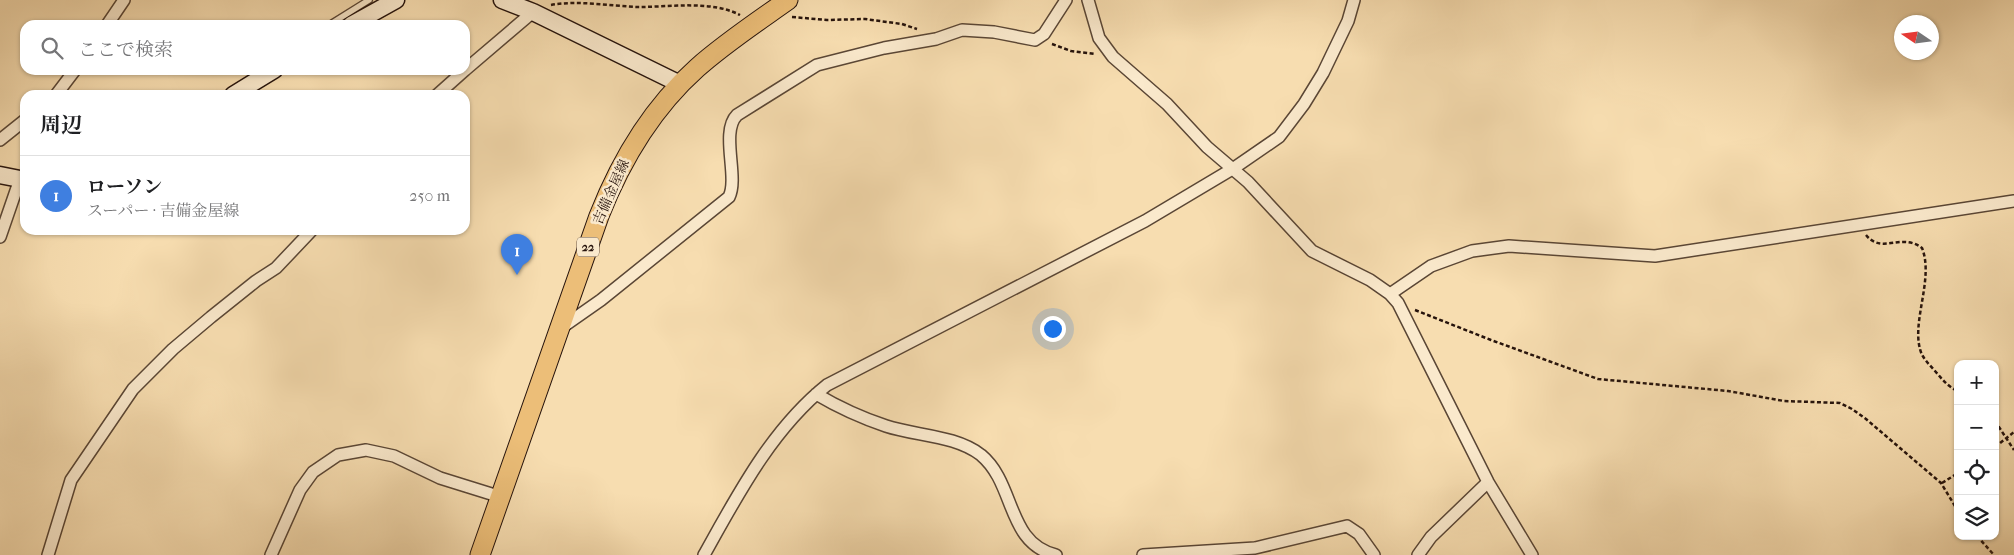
<!DOCTYPE html>
<html lang="ja">
<meta charset="utf-8">
<style>
body{margin:0;font-family:"IM FELL French Canon","Noto Serif JP",serif;background:#f2f2f2;color:#202124}
.controls{position:absolute;right:15px;bottom:15px;display:grid;overflow:hidden;border-radius:10px;box-shadow:0 1px 4px #0004}
.controls button{width:45px;height:45px;display:grid;place-items:center;padding:0;border:0;border-bottom:1px solid #e0e0e0;background:#fff;color:#202124;font:25px sans-serif}
.compass{position:absolute;left:1894px;top:15px;width:45px;height:45px;border-radius:50%;background:#fff;box-shadow:0 1px 4px #0004;rotate:283deg}
.you{position:absolute;left:1052px;top:328px;width:18px;height:18px;margin:-12px;border:4px solid #fff;border-radius:50%;background:#1a73e8;box-shadow:0 0 0 8px #1a73e833}
.badge{display:grid;place-items:center;width:32px;height:32px;border-radius:50%;background:#ea580c;color:#fff;font-size:16px;font-weight:700}
.pin{position:absolute;translate:-50% -41px;filter:drop-shadow(0 1px 2px #0008)}
.pin::after{content:'';position:absolute;top:26px;width:18px;height:15px;background:inherit;clip-path:polygon(0 0,100% 0,50% 100%)}
.list{margin:0;padding:0;list-style:none}
h2{display:flex;justify-content:space-between;align-items:center;height:65px;margin:0;padding:0 20px;font-size:21px}
h2 small{font-size:16px;font-weight:400;color:#757577}
.list li{display:grid;grid-template-columns:32px 1fr auto;gap:15px;align-items:center;box-sizing:border-box;height:80px;padding:0 20px;border-top:1px solid #e0e0e0}
.list b{display:block;font-size:19px;white-space:nowrap}
.list p{margin:0;font-size:16px;white-space:nowrap;color:#757577}
.list em{font-size:16px;font-style:normal;color:#757577}
.icon{flex:none;width:28px;height:28px;fill:none;stroke:currentColor;stroke-width:2;stroke-linecap:round;stroke-linejoin:round}
.map{position:relative;flex:none;width:2014px;height:555px;overflow:hidden}
.search{position:absolute;background:#fff;box-shadow:0 1px 4px #0004;left:20px;top:20px;width:450px;height:55px;display:flex;align-items:center;gap:12px;box-sizing:border-box;padding:0 18px;border-radius:15px;color:#757577;font-size:19px}
.panel{position:absolute;background:#fff;box-shadow:0 1px 4px #0004;left:20px;top:90px;width:450px;height:145px;border-radius:15px}
.map>svg:first-child{display:block}
.lines{fill:none;stroke-linecap:round;stroke-linejoin:round}
.lane-casing{stroke:#5a4635;stroke-width:8}
.street-casing{stroke:#5a4635;stroke-width:14}
.secondary-casing{stroke:#26130c;stroke-width:19}
.primary-casing{stroke:#26130c;stroke-width:21}
.path{stroke:#26130c;stroke-width:2.5;stroke-dasharray:4 2.5;stroke-linecap:butt}
.lane{stroke:#fae9cc;stroke-width:5.5}
.street{stroke:#fae9cc;stroke-width:11}
.secondary{stroke:#fae9cc;stroke-width:16}
.primary{stroke:#ecbe78;stroke-width:19}
.labels{text-anchor:middle;dominant-baseline:central;stroke-width:5;stroke-linejoin:round;paint-order:stroke}
.shield{fill:#fae9cc;stroke:#665346;stroke-width:1}
.shield-label{font-size:12px;font-weight:bold;fill:#26130c}
.street-label{font-size:14px;fill:#26130c;stroke:#fae9cc}
</style>
<div class="map">
<svg width="2014" height="555" viewBox="0 0 2014 555">
<rect width="100%" height="100%" fill="#f7ddb0"/>
<filter id="stains"><feTurbulence type="fractalNoise" baseFrequency=".004" numOctaves="4"/><feColorMatrix values="0 0 0 0 .2 0 0 0 0 .09 0 0 0 0 .02 0 0 0 .5 -.17"/></filter>
<radialGradient id="worn" r=".72"><stop offset=".6" stop-color="#630" stop-opacity="0"/><stop offset="1" stop-color="#630" stop-opacity=".3"/></radialGradient>
<g class="lines">
<g class="lane-casing">
<path id="lane" d="M 329,25 L 369,0"/>
</g>
<g class="street-casing">
<path id="street" d="M 1088,0 L 1099,38 L 1113,57 L 1167,104 L 1207,147 L 1248,182 L 1312,251 L 1370,280 L 1390,294 L 1398,303 L 1488,482 L 1532,555
M 107,25 L 124,0
M 465,70 L 533,12
M 56,95 L 75,70
M 437,95 L 465,70
M 0,140 L 25,120
M 0,237 L 20,179
M 1390,294 L 1431,266 L 1472,251 L 1509,246 L 1655,256 L 2014,201
M 561,328 L 601,300 L 729,197 C 739,177 720,132 737,115 L 817,65 L 884,48 L 936,39 L 962,30 L 994,32 L 1035,40 L 1044,34 L 1066,0
M 816,394 C 838,407 862,418 886,426 C 916,436 955,435 981,455 C 1016,484 1006,543 1056,555
M 48,555 L 71,480 L 133,389 L 173,349 L 211,317 L 256,281 L 276,268 L 312,230
M 271,555 L 300,490 L 313,472 L 338,455 L 366,450 L 394,456 L 440,478 L 501,497
M 704,555 C 738,494 772,429 827,385 L 1145,221 L 1234,168 L 1279,137 L 1304,104 L 1323,73 L 1348,21 L 1354,0
M 1143,555 L 1255,548 L 1347,526 L 1359,534 L 1374,555
M 1418,555 L 1431,537 L 1488,482"/>
</g>
<g class="secondary-casing">
<path id="secondary" d="M 502,0 L 533,12 L 680,84
M 351,25 L 396,0
M 233,95 L 274,70
M 0,175 L 25,180"/>
</g>
<g class="primary-casing">
<path id="primary" d="M 480,555 L 599,216 C 621,160 651,109 697,68 C 725,43 757,22 788,0"/>
</g>
<path class="path" d="M 551,5 C 578,0 610,6 638,7 C 671,7 711,0 740,15
M 792,17 L 827,20 L 865,19 L 902,24 L 917,29
M 1052,44 L 1071,51 L 1095,54
M 1866,235 C 1882,255 1901,232 1922,248 C 1934,278 1912,320 1920,349 C 1922,358 1929,364 1935,371 C 1942,379 1948,387 1958,391
M 1415,310 L 1491,340 L 1598,379 L 1728,391 L 1784,401 L 1840,403 L 1852,409 L 1866,419 L 1941,483 L 1958,511
M 1995,421 L 2014,450
M 1995,447 L 2014,432
M 1942,483 L 1958,473
M 1977,536 L 1994,555"/>
<use href="#lane" class="lane"/>
<use href="#street" class="street"/>
<use href="#secondary" class="secondary"/>
<use href="#primary" class="primary"/>
</g>
<g class="labels">
<rect class="shield" x="577" y="237.5" width="22" height="19" rx="4"/>
<g class="shield-label">
<text x="588" y="247">22</text>
</g>
<g class="street-label">
<text transform="translate(611 192) rotate(-66)">吉備金屋線</text>
</g>
</g>
<rect width="100%" height="100%" filter="url(#stains)"/>
<rect width="100%" height="100%" fill="url(#worn)"/>
</svg>
<div class="controls">
<button>+</button>
<button>−</button>
<button><svg class="icon" aria-label="locate" viewBox="0 0 24 24"><circle cx="12" cy="12" r="6"/><path d="M12 2v4M12 18v4M2 12h4M18 12h4"/></svg></button>
<button><svg class="icon" aria-label="layers" viewBox="0 0 24 24"><path d="M12 4l9 5-9 5-9-5zM3 14l9 5 9-5"/></svg></button>
</div>
<svg class="compass" viewBox="-18 -18 36 36"><path d="M0-13l5 13h-10z" fill="#e53935"/><path d="M0 13l5-13h-10z" fill="#757577"/></svg>
<div class="you"></div>
<div class="pin badge" style="left:517px;top:275px;background:#3f7fe0">1</div>
<div class="search"><svg class="icon" aria-label="search" viewBox="0 0 24 24"><circle cx="10" cy="10" r="6"/><path d="M15 15l6 6"/></svg>ここで検索</div>
<section class="panel">
<h2>周辺<small></small></h2>
<ul class="list">
<li><span class="badge" style="background:#3f7fe0">1</span><div><b>ローソン</b><p>スーパー · 吉備金屋線</p></div><em>250 m</em></li>
</ul>
</section>
</div>
